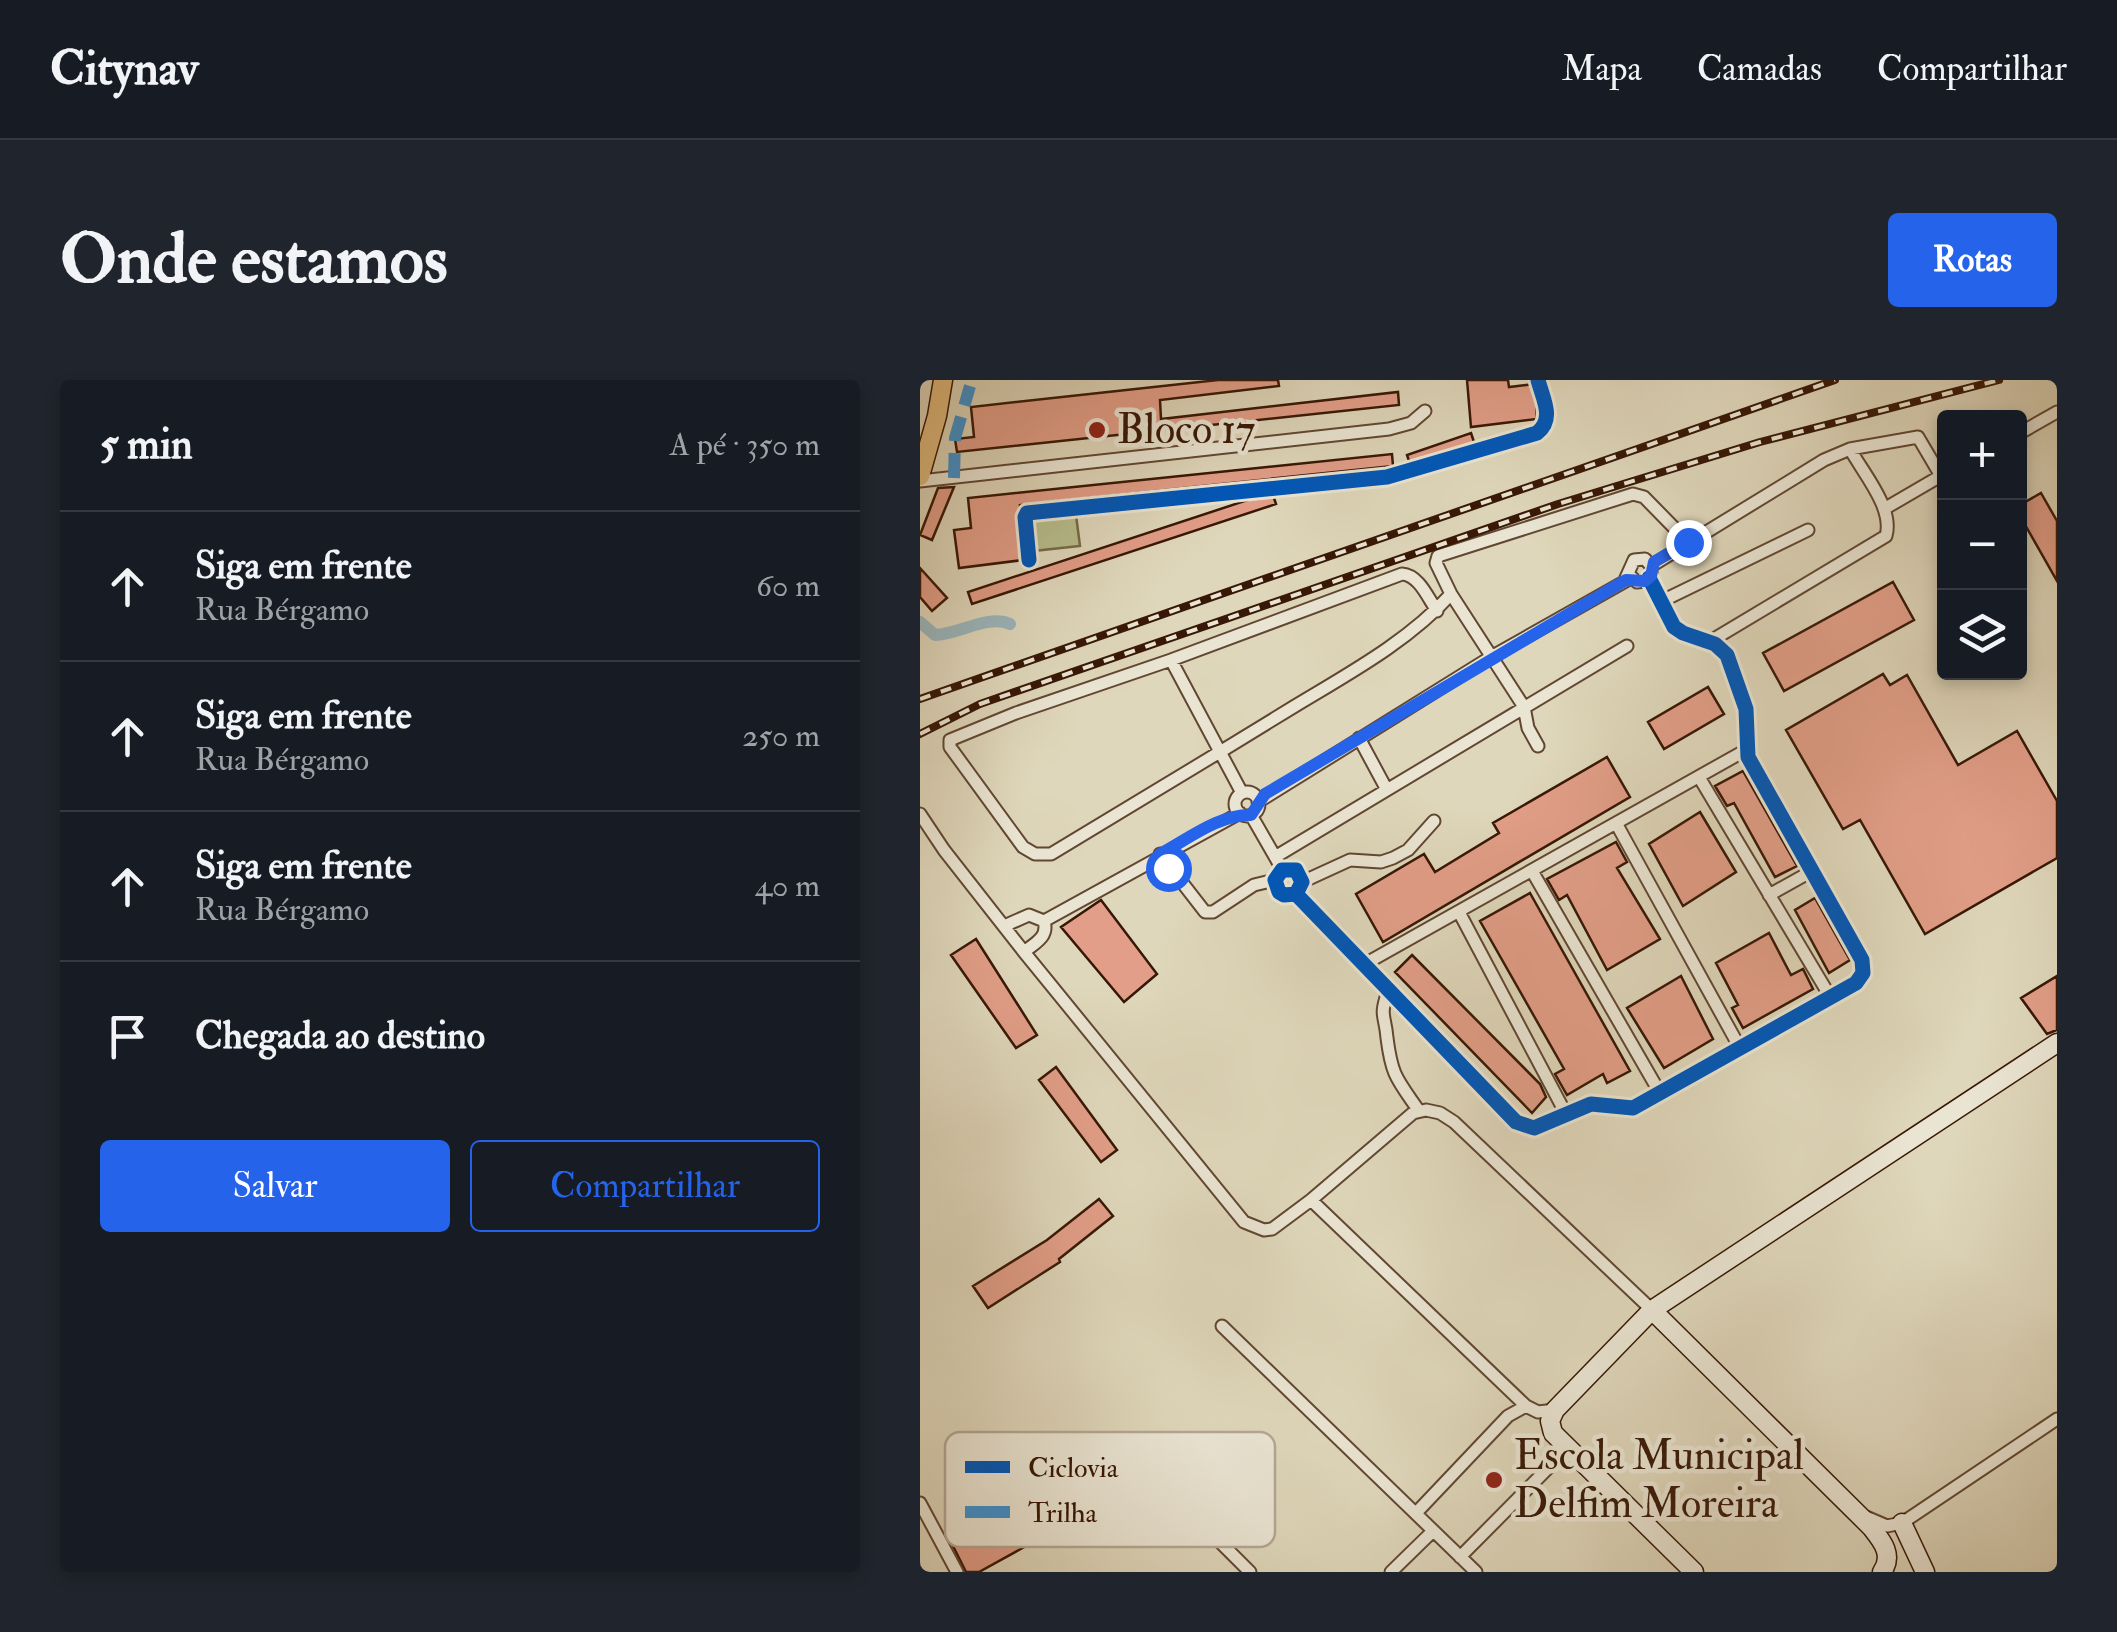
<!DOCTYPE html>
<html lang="pt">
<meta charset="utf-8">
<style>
body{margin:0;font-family:"IM FELL Double Pica",serif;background:#20242c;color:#f1f3f6}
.controls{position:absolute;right:30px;top:30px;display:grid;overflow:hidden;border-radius:10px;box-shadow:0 5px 15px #0003}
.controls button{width:90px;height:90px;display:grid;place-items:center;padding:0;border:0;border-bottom:2px solid #363941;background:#171b24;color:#f1f3f6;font:50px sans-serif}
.stop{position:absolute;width:30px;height:30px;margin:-22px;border:8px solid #2563eb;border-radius:50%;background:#fff}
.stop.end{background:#2563eb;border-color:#fff;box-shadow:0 2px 10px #0008}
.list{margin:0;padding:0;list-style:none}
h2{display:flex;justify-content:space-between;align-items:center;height:130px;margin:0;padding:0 40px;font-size:42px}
h2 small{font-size:32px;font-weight:400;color:#9ea1a6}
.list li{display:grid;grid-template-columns:65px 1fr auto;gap:30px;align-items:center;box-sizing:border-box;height:150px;padding:0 40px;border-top:2px solid #363941}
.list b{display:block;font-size:38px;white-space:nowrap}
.list p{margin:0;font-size:32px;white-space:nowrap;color:#9ea1a6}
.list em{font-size:32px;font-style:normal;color:#9ea1a6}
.actions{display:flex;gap:20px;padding:30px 40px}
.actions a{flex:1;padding:22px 0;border:2px solid #2563eb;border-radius:10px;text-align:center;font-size:35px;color:#2563eb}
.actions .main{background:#2563eb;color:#fff}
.icon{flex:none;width:55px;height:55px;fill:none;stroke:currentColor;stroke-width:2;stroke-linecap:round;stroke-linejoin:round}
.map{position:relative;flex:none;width:1137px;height:1192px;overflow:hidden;border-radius:10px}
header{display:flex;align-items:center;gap:60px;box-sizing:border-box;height:140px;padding:0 50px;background:#171b24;border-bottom:2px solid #363941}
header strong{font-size:48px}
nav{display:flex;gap:55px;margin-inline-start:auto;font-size:35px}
.intro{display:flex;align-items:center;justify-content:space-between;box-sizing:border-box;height:240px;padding:0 60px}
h1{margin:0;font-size:70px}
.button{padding:25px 45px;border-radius:10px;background:#2563eb;color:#fff;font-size:35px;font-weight:700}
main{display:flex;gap:60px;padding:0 60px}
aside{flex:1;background:#171b24;border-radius:10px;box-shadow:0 5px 15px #0003}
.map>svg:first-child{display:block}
.pitch{fill:#b7bd8c;stroke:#776a48;stroke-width:2.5}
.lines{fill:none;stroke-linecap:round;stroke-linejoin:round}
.canal{stroke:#9ab6bc;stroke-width:12}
.building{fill:#e29e88;stroke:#371705;stroke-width:2.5}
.minor-casing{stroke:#614732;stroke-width:15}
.secondary-casing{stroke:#371705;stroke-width:21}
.primary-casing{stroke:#371705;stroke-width:21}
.minor{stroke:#eae5d3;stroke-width:11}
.secondary{stroke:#eae5d3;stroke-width:18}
.primary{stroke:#e0bc7e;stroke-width:18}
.rail-casing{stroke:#371705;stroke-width:8}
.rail{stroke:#eae5d3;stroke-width:4;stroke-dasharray:11;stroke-linecap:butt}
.quiet{stroke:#3e93d1;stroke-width:12;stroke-dasharray:25 12;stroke-linecap:butt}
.cycleway-casing{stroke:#eae5d3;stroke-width:21}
.cycleway{stroke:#0057b8;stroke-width:15}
.route{stroke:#2563eb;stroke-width:12}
.poi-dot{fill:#8f2418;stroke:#eae5d3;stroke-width:4}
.labels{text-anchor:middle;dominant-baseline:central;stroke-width:9;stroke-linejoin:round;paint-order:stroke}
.poi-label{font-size:42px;fill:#371705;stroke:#eae5d3;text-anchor:start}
.key{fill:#eae5d3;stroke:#b4a795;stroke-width:2.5}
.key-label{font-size:28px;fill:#371705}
</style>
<header>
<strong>Citynav</strong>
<nav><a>Mapa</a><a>Camadas</a><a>Compartilhar</a></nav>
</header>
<div class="intro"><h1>Onde estamos</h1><a class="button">Rotas</a></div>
<main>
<aside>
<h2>5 min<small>A pé · 350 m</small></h2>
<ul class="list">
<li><svg class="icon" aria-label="ahead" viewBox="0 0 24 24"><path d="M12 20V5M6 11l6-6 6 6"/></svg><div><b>Siga em frente</b><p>Rua Bérgamo</p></div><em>60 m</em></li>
<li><svg class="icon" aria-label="ahead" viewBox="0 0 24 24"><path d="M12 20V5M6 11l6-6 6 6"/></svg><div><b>Siga em frente</b><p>Rua Bérgamo</p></div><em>250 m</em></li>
<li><svg class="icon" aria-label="ahead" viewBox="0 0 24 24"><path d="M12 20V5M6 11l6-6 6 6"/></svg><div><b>Siga em frente</b><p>Rua Bérgamo</p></div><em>40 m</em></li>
<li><svg class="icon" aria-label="arrive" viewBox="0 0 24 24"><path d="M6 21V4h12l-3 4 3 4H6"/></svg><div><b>Chegada ao destino</b></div></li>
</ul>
<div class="actions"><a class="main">Salvar</a><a>Compartilhar</a></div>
</aside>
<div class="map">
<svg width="1137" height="1192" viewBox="0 0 1137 1192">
<rect width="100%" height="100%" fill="#dfd7bb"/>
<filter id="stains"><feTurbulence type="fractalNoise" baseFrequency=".002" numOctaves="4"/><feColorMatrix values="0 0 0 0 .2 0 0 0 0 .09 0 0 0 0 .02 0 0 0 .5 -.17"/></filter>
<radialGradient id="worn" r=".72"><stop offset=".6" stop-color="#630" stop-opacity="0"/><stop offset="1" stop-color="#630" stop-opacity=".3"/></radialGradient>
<path class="pitch" d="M 156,135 L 160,166 L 113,171 L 110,140 Z"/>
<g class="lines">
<path class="canal" d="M 0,242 L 15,255 C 39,254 69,234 90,244"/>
</g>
<path class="building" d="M 298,0 L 358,0 L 359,6 L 240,20 L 241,39 L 478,12 L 479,25 L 37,72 L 35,59 L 54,57 L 51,27 Z
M 547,0 L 588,0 L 589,7 L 615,4 L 617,39 L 551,47 Z
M 551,53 L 555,65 L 491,87 L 487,75 Z
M 472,74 L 473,86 L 100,125 L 103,180 L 39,188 L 34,150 L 51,148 L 48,118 Z
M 34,107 L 12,160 L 0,155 L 18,108 Z
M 352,112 L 356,124 L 52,224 L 48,212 Z
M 1121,113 L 1137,141 L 1137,201 L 1100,136 L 1100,125 Z
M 0,188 L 27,218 L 12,231 L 0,217 Z
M 973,202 L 994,240 L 864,311 L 843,273 Z
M 963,294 L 970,305 L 987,295 L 1038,385 L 1097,351 L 1137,421 L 1137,478 L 1005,554 L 940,440 L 923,449 L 866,350 Z
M 788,307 L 804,334 L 744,369 L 728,342 Z
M 687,377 L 710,417 L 463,562 L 436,514 L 504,474 L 515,492 L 579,453 L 573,443 Z
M 823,391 L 877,486 L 855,497 L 814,423 L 807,426 L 795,406 Z
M 780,432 L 816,492 L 763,526 L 729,464 Z
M 696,462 L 707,482 L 697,488 L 740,559 L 687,590 L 647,515 L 639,520 L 627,499 Z
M 610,513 L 710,691 L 687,703 L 683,694 L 647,715 L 635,694 L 644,689 L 560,541 Z
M 895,518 L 930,580 L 909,593 L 875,530 Z
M 181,520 L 237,594 L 204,622 L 141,547 Z
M 849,553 L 871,595 L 883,589 L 893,609 L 823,648 L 812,628 L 818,625 L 796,583 Z
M 56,559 L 117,655 L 96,668 L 31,575 Z
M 492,575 L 620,704 L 626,717 L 612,733 L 475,592 Z
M 761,596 L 793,659 L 744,688 L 707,628 Z
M 1137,596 L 1137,650 L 1127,654 L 1101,618 Z
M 136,687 L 197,770 L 181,782 L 119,700 Z
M 179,819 L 193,836 L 139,879 L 140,882 L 68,928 L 53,906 L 127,860 Z
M 100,1123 L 117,1160 L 59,1192 L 46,1192 L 30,1160 Z"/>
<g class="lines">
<g class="minor-casing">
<path id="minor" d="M 1100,53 L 1137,32
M 0,101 L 469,49 L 491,43 L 505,31
M 964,129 L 1024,94
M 731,186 L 904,80 L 930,69 L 998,57 L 1021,96
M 705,200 L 714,180 L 725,179 L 731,186 L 731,196 L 725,201 L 717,202 L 709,195
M 740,222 L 888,150
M 517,231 C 508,218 499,195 482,194 L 251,280 L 96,333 L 30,360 L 30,367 L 103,467 L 115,474 L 131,474 C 212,425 294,376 375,326 C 428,294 489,261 531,214
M 789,262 L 966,156 C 974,128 943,93 930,69
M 251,280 L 322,413
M 439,358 L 467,410
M 618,366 L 608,348 L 604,327 L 531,214 L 516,183 L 518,176 L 713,114 L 724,117 L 768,162
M 779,397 L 911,618
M315 424a12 12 0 1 1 24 0a12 12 0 1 1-24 0Z
M 338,422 L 571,277 L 711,198
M 0,434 L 24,470 L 104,572 L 324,842 L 344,850 L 352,849 L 391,820 L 493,733 L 506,730 L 520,733 L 534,742 L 732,930
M 331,435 L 358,482
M 696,443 L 820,668
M 240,474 L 285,532 L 293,532 L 334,505 L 355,500
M 355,477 L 707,266
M 612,491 L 740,713
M 382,502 L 430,480 L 461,482 L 473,478 L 488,470 L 514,441
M 376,514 L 382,502 L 376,490 L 362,490 L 355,500 L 359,512 L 364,515 L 376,514 L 596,742 L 614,748 L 671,724 L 713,728 L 936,603 L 943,593 L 942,580 L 828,377 L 826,329 L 807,275 L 795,264 L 763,253 L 754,247 L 729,198
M 849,515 L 892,491
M 539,532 L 646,734
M 124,541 L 320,433
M 84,546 L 109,535 L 124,541 C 129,557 115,563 104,572
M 443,585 L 826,370
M 468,611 C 459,638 465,633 467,658 C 472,697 477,699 499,731
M 391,820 L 606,1026 L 618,1032 L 635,1030
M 302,946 L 556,1192
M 197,1059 L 330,1192
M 0,1123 L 37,1192
M 496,1133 L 588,1036 L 606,1026
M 946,1137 L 967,1146 L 982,1143 L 1137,1039
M 540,1177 L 648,1068
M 471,1192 L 513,1151"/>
</g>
<g class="secondary-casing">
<path id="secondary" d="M 732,930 L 951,1147 C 962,1161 974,1175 962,1192
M 982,1143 L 1005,1192
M 774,1192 L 633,1053 L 630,1041 L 635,1030 L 732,930 L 1137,663"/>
</g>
<g class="primary-casing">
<path id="primary" d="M 0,96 L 17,36 L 23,0"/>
</g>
<use href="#minor" class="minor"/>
<use href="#secondary" class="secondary"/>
<use href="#primary" class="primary"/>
<g class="rail-casing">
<path id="rail" d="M 0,319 L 915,0
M 0,354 L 60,324 L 638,124 L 840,62 L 1079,0"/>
</g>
<use href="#rail" class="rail"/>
<path class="quiet" d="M 34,98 L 35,58 L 50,6"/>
<g class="cycleway-casing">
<path id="cycleway" d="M 109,180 L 105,137 L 107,133 L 467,97 L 617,53 C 635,39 623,19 618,0
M 376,514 L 382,502 L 376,490 L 362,490 L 355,500 L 359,512 L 364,515 L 376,514 L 596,742 L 614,748 L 671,724 L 713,728 L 936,603 L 943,593 L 942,580 L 828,377 L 826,329 L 807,275 L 795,264 L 763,253 L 754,247 L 729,198"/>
</g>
<use href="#cycleway" class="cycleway"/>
</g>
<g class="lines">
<path class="route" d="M 248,488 L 240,474 C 268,459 300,434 331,435 L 345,414 L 706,200 L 725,201 L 731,196 L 734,182 L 768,162"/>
</g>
<g class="poi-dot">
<circle cx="177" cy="50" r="10"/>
<circle cx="574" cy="1100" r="10"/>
</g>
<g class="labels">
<g class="poi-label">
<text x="197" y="50">Bloco 17</text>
<text x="594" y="1076">Escola Municipal<tspan x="594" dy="48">Delfim Moreira</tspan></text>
</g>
</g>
<rect x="25" y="1052" width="330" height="115" rx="15" class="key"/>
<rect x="45" y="1081" width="45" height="12" fill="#0057b8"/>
<rect x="45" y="1126" width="45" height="12" fill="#3e93d1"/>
<g class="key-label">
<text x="108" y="1097">Ciclovia</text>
<text x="108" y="1142">Trilha</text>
</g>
<rect width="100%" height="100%" filter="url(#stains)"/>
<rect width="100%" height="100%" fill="url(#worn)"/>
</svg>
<div class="controls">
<button>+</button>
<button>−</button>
<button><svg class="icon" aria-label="layers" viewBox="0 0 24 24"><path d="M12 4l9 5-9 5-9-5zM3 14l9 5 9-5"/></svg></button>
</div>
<div class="stop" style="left:248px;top:488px"></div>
<div class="stop end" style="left:768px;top:162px"></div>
</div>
</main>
